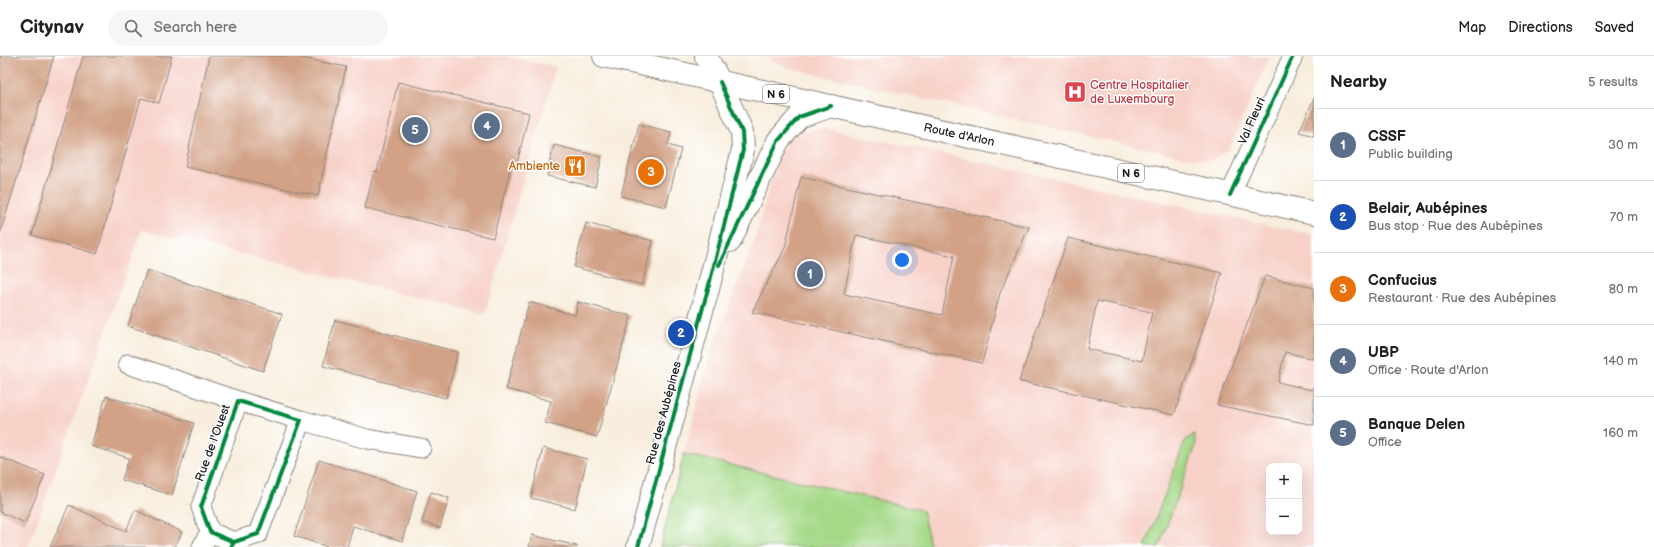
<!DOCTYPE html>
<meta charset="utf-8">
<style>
body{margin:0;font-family:"Balsamiq Sans",sans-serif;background:#f6f6f6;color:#202124}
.controls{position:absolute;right:12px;bottom:12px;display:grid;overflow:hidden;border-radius:8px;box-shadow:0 4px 16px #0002}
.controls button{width:36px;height:36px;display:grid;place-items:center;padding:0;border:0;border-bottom:1px solid #e0e0e0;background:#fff;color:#202124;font:20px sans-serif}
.you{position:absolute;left:902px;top:204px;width:14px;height:14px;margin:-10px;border:3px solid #fff;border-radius:50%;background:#1a73e8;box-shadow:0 0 0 6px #1a73e833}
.badge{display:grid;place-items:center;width:26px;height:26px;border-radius:50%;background:#c8321e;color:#fff;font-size:13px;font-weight:700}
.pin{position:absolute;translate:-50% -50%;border:2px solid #fff;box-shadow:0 1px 4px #0006}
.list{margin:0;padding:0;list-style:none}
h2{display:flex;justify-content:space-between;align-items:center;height:52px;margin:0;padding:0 16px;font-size:17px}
h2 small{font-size:13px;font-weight:400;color:#757577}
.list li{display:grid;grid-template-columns:26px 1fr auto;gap:12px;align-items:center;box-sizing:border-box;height:72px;padding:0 16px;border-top:1px solid #e0e0e0}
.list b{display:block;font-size:15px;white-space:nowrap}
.list p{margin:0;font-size:13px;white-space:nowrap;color:#757577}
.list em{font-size:13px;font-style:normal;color:#757577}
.icon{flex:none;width:22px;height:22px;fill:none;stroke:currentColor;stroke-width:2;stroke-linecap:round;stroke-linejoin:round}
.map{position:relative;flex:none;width:1314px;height:491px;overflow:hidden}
header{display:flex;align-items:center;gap:24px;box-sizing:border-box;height:56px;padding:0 20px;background:#fff;border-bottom:1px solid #e0e0e0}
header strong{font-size:19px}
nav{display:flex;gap:22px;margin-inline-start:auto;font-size:14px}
.search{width:280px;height:36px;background:#f6f6f6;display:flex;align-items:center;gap:10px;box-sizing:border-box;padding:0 14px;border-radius:22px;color:#757577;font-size:15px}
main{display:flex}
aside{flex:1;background:#fff}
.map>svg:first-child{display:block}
.built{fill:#f7d1c8;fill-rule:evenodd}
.green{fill:#a5d988;stroke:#607a52}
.building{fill:#d2a186;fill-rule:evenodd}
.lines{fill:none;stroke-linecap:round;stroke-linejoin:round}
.minor-casing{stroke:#8a847c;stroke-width:21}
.tertiary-casing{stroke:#8a847c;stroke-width:24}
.primary-casing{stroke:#8a847c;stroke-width:24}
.minor{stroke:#fff;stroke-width:19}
.tertiary{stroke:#fff;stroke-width:22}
.primary{stroke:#fff;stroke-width:22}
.cycleway-casing{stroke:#fff;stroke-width:6}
.cycleway{stroke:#00873e;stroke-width:4}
.labels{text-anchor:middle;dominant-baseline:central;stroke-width:3;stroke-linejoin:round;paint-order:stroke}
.shield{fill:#fff;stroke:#606060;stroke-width:1}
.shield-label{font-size:11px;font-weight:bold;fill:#1c1c1c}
.health-label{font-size:12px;fill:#be3a42;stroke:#fff;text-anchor:start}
.street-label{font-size:12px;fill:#1c1c1c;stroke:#fff}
.food-label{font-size:12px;fill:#c56008;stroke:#fff;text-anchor:end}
</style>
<header>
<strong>Citynav</strong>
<div class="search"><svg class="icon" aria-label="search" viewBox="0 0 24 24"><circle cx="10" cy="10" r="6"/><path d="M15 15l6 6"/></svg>Search here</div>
<nav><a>Map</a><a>Directions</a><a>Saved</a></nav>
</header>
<main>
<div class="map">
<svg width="1314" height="491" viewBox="0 0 1314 491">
<rect width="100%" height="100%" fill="#fff"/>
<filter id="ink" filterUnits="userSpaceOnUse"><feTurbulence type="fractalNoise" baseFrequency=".025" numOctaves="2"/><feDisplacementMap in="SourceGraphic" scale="8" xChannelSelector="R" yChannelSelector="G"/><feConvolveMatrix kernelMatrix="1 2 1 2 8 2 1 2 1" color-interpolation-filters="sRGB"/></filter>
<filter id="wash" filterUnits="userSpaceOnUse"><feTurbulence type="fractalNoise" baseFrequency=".012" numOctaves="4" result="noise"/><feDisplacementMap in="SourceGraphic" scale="16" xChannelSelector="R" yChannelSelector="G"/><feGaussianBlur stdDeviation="0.9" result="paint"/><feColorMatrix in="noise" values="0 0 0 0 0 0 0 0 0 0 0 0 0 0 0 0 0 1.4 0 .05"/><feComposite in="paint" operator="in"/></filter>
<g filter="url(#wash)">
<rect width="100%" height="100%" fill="#f8eddc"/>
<path class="built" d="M 0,0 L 505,0 L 556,11 L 485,258 L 142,174 L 28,491 L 0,491 Z
M 764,0 L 1270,0 L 1229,93 L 1212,104 L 1192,103 L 788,12 Z
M 824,72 L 1314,179 L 1314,491 L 1159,491 L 1196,389 L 1185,385 L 1145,491 L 944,491 L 930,489 L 684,398 L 709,302 L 753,188 L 779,97 L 795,77 ZM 1269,410 L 1299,410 L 1299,476 L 1269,476 Z"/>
<path class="green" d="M 1194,378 L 1196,389 L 1159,491 L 1145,491 L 1185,385 Z
M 684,398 L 922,454 L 930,489 L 944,491 L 660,491 Z"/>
<g id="blocks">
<path class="building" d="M 0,0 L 54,0 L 0,178 Z
M 83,0 L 172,0 L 159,47 L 141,42 L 97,198 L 32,179 Z
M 209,0 L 293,0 L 346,11 L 318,140 L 185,111 Z
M 398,26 L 529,57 L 517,108 L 512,107 L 493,182 L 365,152 L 374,115 L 377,116 Z
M 1314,42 L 1314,80 L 1299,76 Z
M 639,68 L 671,76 L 668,89 L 681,93 L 666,151 L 621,140 Z
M 554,89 L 602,101 L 595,131 L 547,120 Z
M 801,121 L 1029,171 L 1000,237 L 982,307 L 752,256 L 785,192 ZM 856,179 L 954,200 L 942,259 L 844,238 Z
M 586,167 L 653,185 L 642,229 L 574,211 Z
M 1068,182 L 1222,217 L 1174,359 L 1019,325 ZM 1097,245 L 1152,256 L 1142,305 L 1087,293 Z
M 147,214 L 282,258 L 263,315 L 128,270 Z
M 1265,220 L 1314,232 L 1314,303 L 1285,296 L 1278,326 L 1312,334 L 1314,330 L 1314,369 L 1217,349 Z
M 529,246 L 575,259 L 578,246 L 631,260 L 597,381 L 545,367 L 551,345 L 506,333 Z
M 335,264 L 458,296 L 446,342 L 323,310 Z
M 106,340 L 194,367 L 172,439 L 122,424 L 129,402 L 91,390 Z
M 543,392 L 587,403 L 575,453 L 531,442 Z
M 0,401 L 45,419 L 25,467 L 0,456 Z
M 319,404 L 417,435 L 402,485 L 353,470 L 347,491 L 328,491 L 294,480 Z
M 431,436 L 449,442 L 440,472 L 422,466 Z
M 69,449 L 126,475 L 135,454 L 182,476 L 175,491 L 50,491 Z
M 532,479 L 577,490 L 577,491 L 529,491 Z"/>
</g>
</g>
<g filter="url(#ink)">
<use href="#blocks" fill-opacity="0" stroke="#8a847c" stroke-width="1"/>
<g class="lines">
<g class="minor-casing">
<path id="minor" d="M 1230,139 L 1293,0
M 128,308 L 238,345
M 301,364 L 367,383 L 421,392
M 202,491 L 210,476
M 231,491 L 234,486 L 258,478 L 301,364 L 238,345 L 201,451 L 210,476 L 234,486"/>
</g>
<g class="tertiary-casing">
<path id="tertiary" d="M 730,185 L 778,85 L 799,61 L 831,50
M 638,491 L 709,229 L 743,94 L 742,76 L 720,26 L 706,0"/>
</g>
<g class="primary-casing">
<path id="primary" d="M 604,0 L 1314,157"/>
</g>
<use href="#minor" class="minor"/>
<use href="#tertiary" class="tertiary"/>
<use href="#primary" class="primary"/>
<g class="cycleway-casing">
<path id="cycleway" d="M 1230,139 L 1293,0
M 719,209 L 778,85 L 799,61 L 831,50
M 231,491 L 234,486 L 258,478 L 301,364 L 238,345 L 201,451 L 210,476 L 234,486
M 638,491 L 709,229 L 743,94 L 742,76 L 720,26"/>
</g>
<use href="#cycleway" class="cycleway"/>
</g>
</g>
<defs>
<g id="hospital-square" transform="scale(1.15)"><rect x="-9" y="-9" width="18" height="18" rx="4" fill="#e0444e" stroke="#fff"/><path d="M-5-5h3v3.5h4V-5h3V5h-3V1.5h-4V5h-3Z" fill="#fff"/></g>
<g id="restaurant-square" transform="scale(1.15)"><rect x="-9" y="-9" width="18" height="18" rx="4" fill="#e8710a" stroke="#fff"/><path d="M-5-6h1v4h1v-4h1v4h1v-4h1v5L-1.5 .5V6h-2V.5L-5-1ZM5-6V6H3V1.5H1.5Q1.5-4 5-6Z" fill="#fff"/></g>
</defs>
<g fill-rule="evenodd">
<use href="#hospital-square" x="1075" y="36"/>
<use href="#restaurant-square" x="575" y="110"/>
</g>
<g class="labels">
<g class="shield">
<rect x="763" y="29" width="26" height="18" rx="3"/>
<rect x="1118" y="108" width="26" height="18" rx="3"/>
</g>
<g class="shield-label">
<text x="776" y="38">N 6</text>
<text x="1131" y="117">N 6</text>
</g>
<g class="health-label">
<text x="1090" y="29">Centre Hospitalier<tspan x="1090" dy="14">de Luxembourg</tspan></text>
</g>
<g class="street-label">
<text transform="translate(1252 65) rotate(-66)">Val Fleuri</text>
<text transform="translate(959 79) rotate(12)">Route d'Arlon</text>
<text transform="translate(664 357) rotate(-75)">Rue des Aubépines</text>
<text transform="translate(213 387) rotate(-70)">Rue de l'Ouest</text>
</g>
<g class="food-label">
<text x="560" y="110">Ambiente</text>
</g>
</g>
</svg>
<div class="controls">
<button>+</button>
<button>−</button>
</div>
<div class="you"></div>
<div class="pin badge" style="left:810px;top:218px;background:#5c6f8a">1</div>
<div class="pin badge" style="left:681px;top:277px;background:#1a4fb4">2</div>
<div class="pin badge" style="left:651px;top:116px;background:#e8710a">3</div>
<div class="pin badge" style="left:487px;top:70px;background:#5c6f8a">4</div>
<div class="pin badge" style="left:415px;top:74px;background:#5c6f8a">5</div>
</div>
<aside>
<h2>Nearby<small>5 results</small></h2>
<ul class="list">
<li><span class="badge" style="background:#5c6f8a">1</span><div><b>CSSF</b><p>Public building</p></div><em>30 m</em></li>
<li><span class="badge" style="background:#1a4fb4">2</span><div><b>Belair, Aubépines</b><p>Bus stop · Rue des Aubépines</p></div><em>70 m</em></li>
<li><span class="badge" style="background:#e8710a">3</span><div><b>Confucius</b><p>Restaurant · Rue des Aubépines</p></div><em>80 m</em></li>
<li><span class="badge" style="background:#5c6f8a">4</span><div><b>UBP</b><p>Office · Route d'Arlon</p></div><em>140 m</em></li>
<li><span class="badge" style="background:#5c6f8a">5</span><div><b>Banque Delen</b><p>Office</p></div><em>160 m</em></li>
</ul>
</aside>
</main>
